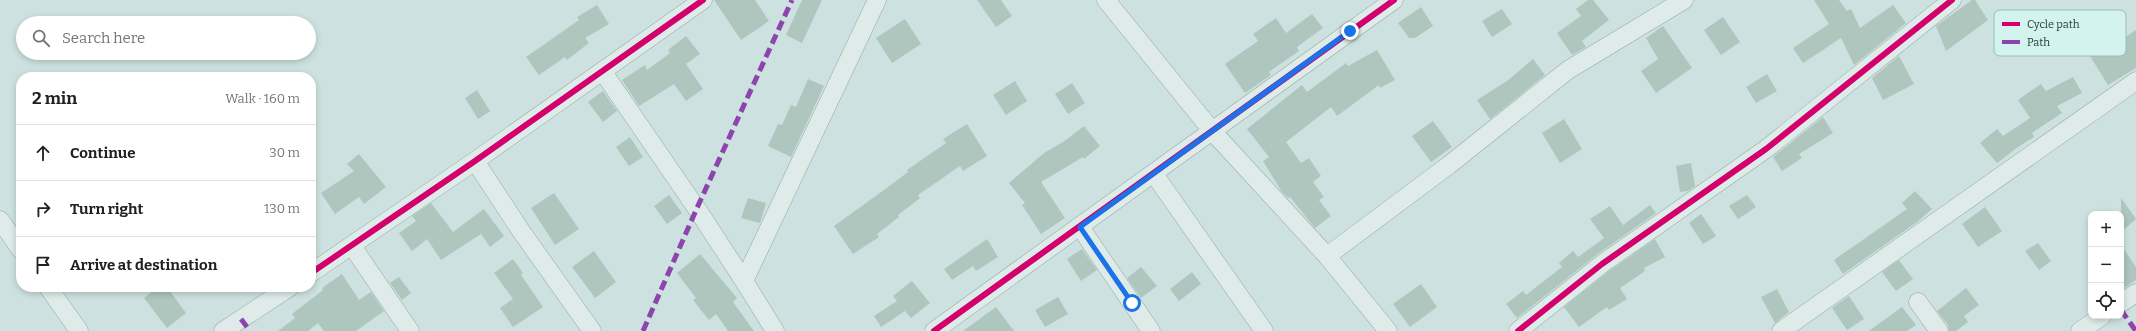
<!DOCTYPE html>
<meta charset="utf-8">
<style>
body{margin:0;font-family:Bitter,serif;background:#f2f2f2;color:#202124}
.controls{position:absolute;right:12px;bottom:12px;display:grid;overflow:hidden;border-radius:8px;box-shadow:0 2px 6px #0003}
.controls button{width:36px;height:36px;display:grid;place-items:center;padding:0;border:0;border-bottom:1px solid #e0e0e0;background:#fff;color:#202124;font:20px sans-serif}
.stop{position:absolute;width:12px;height:12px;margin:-9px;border:3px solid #1a73e8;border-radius:50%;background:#fff}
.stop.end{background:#1a73e8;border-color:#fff;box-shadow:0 1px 4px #0008}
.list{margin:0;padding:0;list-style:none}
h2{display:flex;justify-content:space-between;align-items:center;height:52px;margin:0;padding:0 16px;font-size:17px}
h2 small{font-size:13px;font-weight:400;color:#757577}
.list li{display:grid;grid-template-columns:26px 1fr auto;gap:12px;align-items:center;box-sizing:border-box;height:56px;padding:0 16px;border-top:1px solid #e0e0e0}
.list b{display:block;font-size:15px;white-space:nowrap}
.list em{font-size:13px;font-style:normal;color:#757577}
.icon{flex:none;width:22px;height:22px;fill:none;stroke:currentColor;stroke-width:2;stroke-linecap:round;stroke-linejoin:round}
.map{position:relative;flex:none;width:2136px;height:331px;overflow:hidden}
.search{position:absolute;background:#fff;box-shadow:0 2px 6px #0003;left:16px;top:16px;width:300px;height:44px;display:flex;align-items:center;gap:10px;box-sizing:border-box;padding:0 14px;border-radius:22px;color:#757577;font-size:15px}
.panel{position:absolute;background:#fff;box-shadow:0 2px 6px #0003;left:16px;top:72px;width:300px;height:220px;border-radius:16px}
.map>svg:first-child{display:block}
.building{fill:#aec6be}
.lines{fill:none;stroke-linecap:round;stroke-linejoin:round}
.street-casing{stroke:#96a8a4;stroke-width:19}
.street{stroke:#deebe9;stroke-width:18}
.quiet{stroke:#8e44ad;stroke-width:5;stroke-dasharray:10 5;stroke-linecap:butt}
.cycleway-casing{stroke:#d3f3ef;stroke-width:8}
.cycleway{stroke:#d6006c;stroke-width:6}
.route{stroke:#1a73e8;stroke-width:5}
.key{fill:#d3f3ef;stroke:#9dbab5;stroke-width:1}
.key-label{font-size:11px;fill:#1f362d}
</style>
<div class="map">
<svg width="2136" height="331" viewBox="0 0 2136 331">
<rect width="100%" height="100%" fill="#cde2e0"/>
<path class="building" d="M 714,0 L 755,0 L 769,21 L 741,40 Z
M 802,0 L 822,0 L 802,43 L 786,35 Z
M 977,0 L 1001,0 L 1012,16 L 996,27 Z
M 1588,0 L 1593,0 L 1609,20 L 1582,41 L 1586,47 L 1572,55 L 1557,33 L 1581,16 L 1576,9 Z
M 1814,0 L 1839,0 L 1847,11 L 1851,9 L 1860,28 L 1893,5 L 1906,23 L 1854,65 L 1841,38 L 1803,63 L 1793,48 L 1829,24 Z
M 1972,0 L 1975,0 L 1988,20 L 1946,51 L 1936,26 Z
M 597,5 L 609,24 L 585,38 L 589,43 L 567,60 L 565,57 L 539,75 L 526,57 L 579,20 L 577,17 Z
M 1421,7 L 1433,26 L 1415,38 L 1409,38 L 1398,23 Z
M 1502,9 L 1512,24 L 1492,37 L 1482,21 Z
M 1312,14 L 1323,28 L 1297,47 L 1299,51 L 1269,72 L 1271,75 L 1245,93 L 1225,64 L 1258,41 L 1253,34 L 1276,18 L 1286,33 Z
M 1723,17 L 1740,42 L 1721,55 L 1704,30 Z
M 905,19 L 921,44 L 892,63 L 876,38 Z
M 1663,26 L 1692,68 L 1656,93 L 1641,71 L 1658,59 L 1646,38 Z
M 2136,30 L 2136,68 L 2108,85 L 2090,56 L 2114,40 L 2116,43 Z
M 686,36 L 700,54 L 686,64 L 703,89 L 686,101 L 674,84 L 639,106 L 622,80 L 645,65 L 647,70 L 670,53 L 668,50 Z
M 1377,50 L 1395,80 L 1380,88 L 1379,85 L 1337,116 L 1331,107 L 1286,142 L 1301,163 L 1309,158 L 1321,176 L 1313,182 L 1324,197 L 1319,200 L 1331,216 L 1315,228 L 1290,197 L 1288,198 L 1282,192 L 1263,161 L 1269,157 L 1247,129 L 1302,85 L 1307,92 L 1346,63 L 1348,66 Z
M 1899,56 L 1914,84 L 1883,100 L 1872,78 Z
M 1533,59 L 1545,75 L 1490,119 L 1477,100 L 1507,81 Z
M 1767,74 L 1777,91 L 1756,103 L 1746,87 Z
M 2073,77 L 2082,93 L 2057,106 L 2062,113 L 2032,133 L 2034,137 L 2018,147 L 1997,163 L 1980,143 L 1997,129 L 2003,136 L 2030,118 L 2018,100 L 2041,84 L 2046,91 Z
M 808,79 L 824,86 L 791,157 L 768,146 L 778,124 L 782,125 L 791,105 L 796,107 Z
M 1015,81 L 1027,101 L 1006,115 L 993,95 Z
M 1072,83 L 1085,103 L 1068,114 L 1055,94 Z
M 477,90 L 490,111 L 478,119 L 465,98 Z
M 603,91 L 617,111 L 603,122 L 588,102 Z
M 1823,117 L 1833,133 L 1799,154 L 1802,158 L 1782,171 L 1773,157 Z
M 1564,119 L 1582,149 L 1560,163 L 1542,133 Z
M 1433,121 L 1452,147 L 1431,162 L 1412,136 Z
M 967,124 L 987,156 L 963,171 L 960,166 L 918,195 L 920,198 L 898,215 L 899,217 L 877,234 L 879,237 L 853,254 L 834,226 L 884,190 L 908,172 L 907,170 L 946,143 L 943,139 Z
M 1084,126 L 1100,146 L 1084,159 L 1083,157 L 1041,182 L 1065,218 L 1041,234 L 1022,205 L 1025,203 L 1009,183 L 1044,153 L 1066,140 Z
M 630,137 L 643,157 L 629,166 L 616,147 Z
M 359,154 L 386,187 L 364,204 L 359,197 L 335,214 L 321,193 L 354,171 L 347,164 Z
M 1691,163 L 1695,186 L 1688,191 L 1680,192 L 1676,166 Z
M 1915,191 L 1932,209 L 1917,222 L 1843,274 L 1834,260 L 1907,209 L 1902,203 Z
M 554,193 L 579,229 L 555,245 L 531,208 Z
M 669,195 L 682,213 L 667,224 L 654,206 Z
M 1747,195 L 1756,207 L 1738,219 L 1729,206 Z
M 748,198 L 766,203 L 760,223 L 741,218 Z
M 2121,198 L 2136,219 L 2121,232 Z
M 431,203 L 453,232 L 484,209 L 504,236 L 490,247 L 481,234 L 441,260 L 427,239 L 412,251 L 399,233 L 416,221 L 412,216 Z
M 1650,205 L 1656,213 L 1595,256 L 1517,318 L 1506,304 L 1523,291 L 1526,295 L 1562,267 L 1559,263 L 1573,251 L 1578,257 L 1604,238 L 1590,219 L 1610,206 L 1623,225 Z
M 1985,207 L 2002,231 L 1978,247 L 1962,224 Z
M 1701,214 L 1716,236 L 1703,244 L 1689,223 Z
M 987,239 L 998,257 L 976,271 L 973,266 L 952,280 L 944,269 Z
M 1655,239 L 1665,257 L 1644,268 L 1645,271 L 1620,288 L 1627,299 L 1609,310 L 1607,307 L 1579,327 L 1564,307 L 1608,272 Z
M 2038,243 L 2051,261 L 2039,270 L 2025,251 Z
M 2121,245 L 2136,267 L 2136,280 L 2121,290 Z
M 1082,249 L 1097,270 L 1081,281 L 1067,259 Z
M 594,251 L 616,282 L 595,298 L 572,267 Z
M 700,254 L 737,298 L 733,302 L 754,331 L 728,331 L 716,314 L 709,320 L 693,300 L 696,298 L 677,273 Z
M 513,259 L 523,273 L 521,275 L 543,307 L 513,327 L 500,308 L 513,299 L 494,273 Z
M 1899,260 L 1913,279 L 1896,291 L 1882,272 Z
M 1141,267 L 1157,286 L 1141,298 L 1127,278 Z
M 1192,272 L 1201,284 L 1179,301 L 1170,289 Z
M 342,274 L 359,300 L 371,292 L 384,311 L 356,331 L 324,331 L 318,323 L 308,331 L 278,331 L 295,318 L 292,314 L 323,290 L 322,288 Z
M 399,277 L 411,293 L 402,300 L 390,283 Z
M 912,281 L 930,303 L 911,318 L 905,311 L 881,327 L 874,316 L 897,301 L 893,296 Z
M 1421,284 L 1437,307 L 1410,327 L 1393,304 Z
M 158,287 L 167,287 L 186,313 L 167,328 L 144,298 Z
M 1966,288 L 1979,305 L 1964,316 L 1968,322 L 1956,331 L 1949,331 L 1948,325 L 1937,311 Z
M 1777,289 L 1789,312 L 1775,323 L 1761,297 Z
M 1849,296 L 1864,319 L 1847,330 L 1832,308 Z
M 1058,297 L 1068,314 L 1045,327 L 1035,310 Z
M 996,307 L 1014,331 L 963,331 Z
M 1902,307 L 1916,325 L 1907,331 L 1869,331 Z"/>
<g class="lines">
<g class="street-casing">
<path id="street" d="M 1106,0 L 1213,132 L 1327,256 L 1388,331
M 603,72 L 699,212 L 744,281
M 475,161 L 521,231 L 592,331
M 1154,174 L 1264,331
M 0,220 L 21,250
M 1080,227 L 1151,331
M 352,246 L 410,331
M 1327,256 L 1449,165 L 1568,70 L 1684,0
M 311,273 L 475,161 L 703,0
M 48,287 L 79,331
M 1918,302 L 1939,331
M 2121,303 L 2136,293
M 223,331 L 290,287
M 775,331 L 744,281 L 877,0
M 934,331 L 1394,0
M 1518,331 L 1602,264 L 1766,149 L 1952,0
M 1781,331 L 2136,81
M 2080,331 L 2102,316"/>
</g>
<use href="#street" class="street"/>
<path class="quiet" d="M 2121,310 L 2136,331
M 241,319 L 250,331
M 643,331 L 697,208 L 792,0"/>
<g class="cycleway-casing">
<path id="cycleway" d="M 311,273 L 475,161 L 703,0
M 934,331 L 1394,0
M 1518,331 L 1602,264 L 1766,149 L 1952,0"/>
</g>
<use href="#cycleway" class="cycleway"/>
</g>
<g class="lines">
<path class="route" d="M 1132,303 L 1080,227 L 1350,31"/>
</g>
<rect x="1994" y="10" width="132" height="46" rx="6" class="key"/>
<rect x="2002" y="22" width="18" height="4" fill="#d6006c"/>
<rect x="2002" y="40" width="18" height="4" fill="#8e44ad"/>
<g class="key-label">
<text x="2027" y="28">Cycle path</text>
<text x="2027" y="46">Path</text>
</g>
</svg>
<div class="controls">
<button>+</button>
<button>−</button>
<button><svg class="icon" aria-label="locate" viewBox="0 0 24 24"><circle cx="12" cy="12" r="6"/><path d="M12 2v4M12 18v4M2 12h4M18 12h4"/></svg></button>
</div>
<div class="stop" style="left:1132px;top:303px"></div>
<div class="stop end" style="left:1350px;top:31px"></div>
<div class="search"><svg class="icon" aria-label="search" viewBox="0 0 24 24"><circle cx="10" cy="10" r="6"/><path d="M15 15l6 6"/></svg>Search here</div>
<section class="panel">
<h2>2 min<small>Walk · 160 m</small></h2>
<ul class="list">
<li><svg class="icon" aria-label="ahead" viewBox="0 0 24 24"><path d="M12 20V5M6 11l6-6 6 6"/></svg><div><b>Continue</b></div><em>30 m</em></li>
<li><svg class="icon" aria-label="right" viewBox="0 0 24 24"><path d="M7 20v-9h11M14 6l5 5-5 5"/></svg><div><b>Turn right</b></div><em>130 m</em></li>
<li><svg class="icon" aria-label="arrive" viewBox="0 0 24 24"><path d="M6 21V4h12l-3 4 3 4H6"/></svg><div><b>Arrive at destination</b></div></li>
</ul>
</section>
</div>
